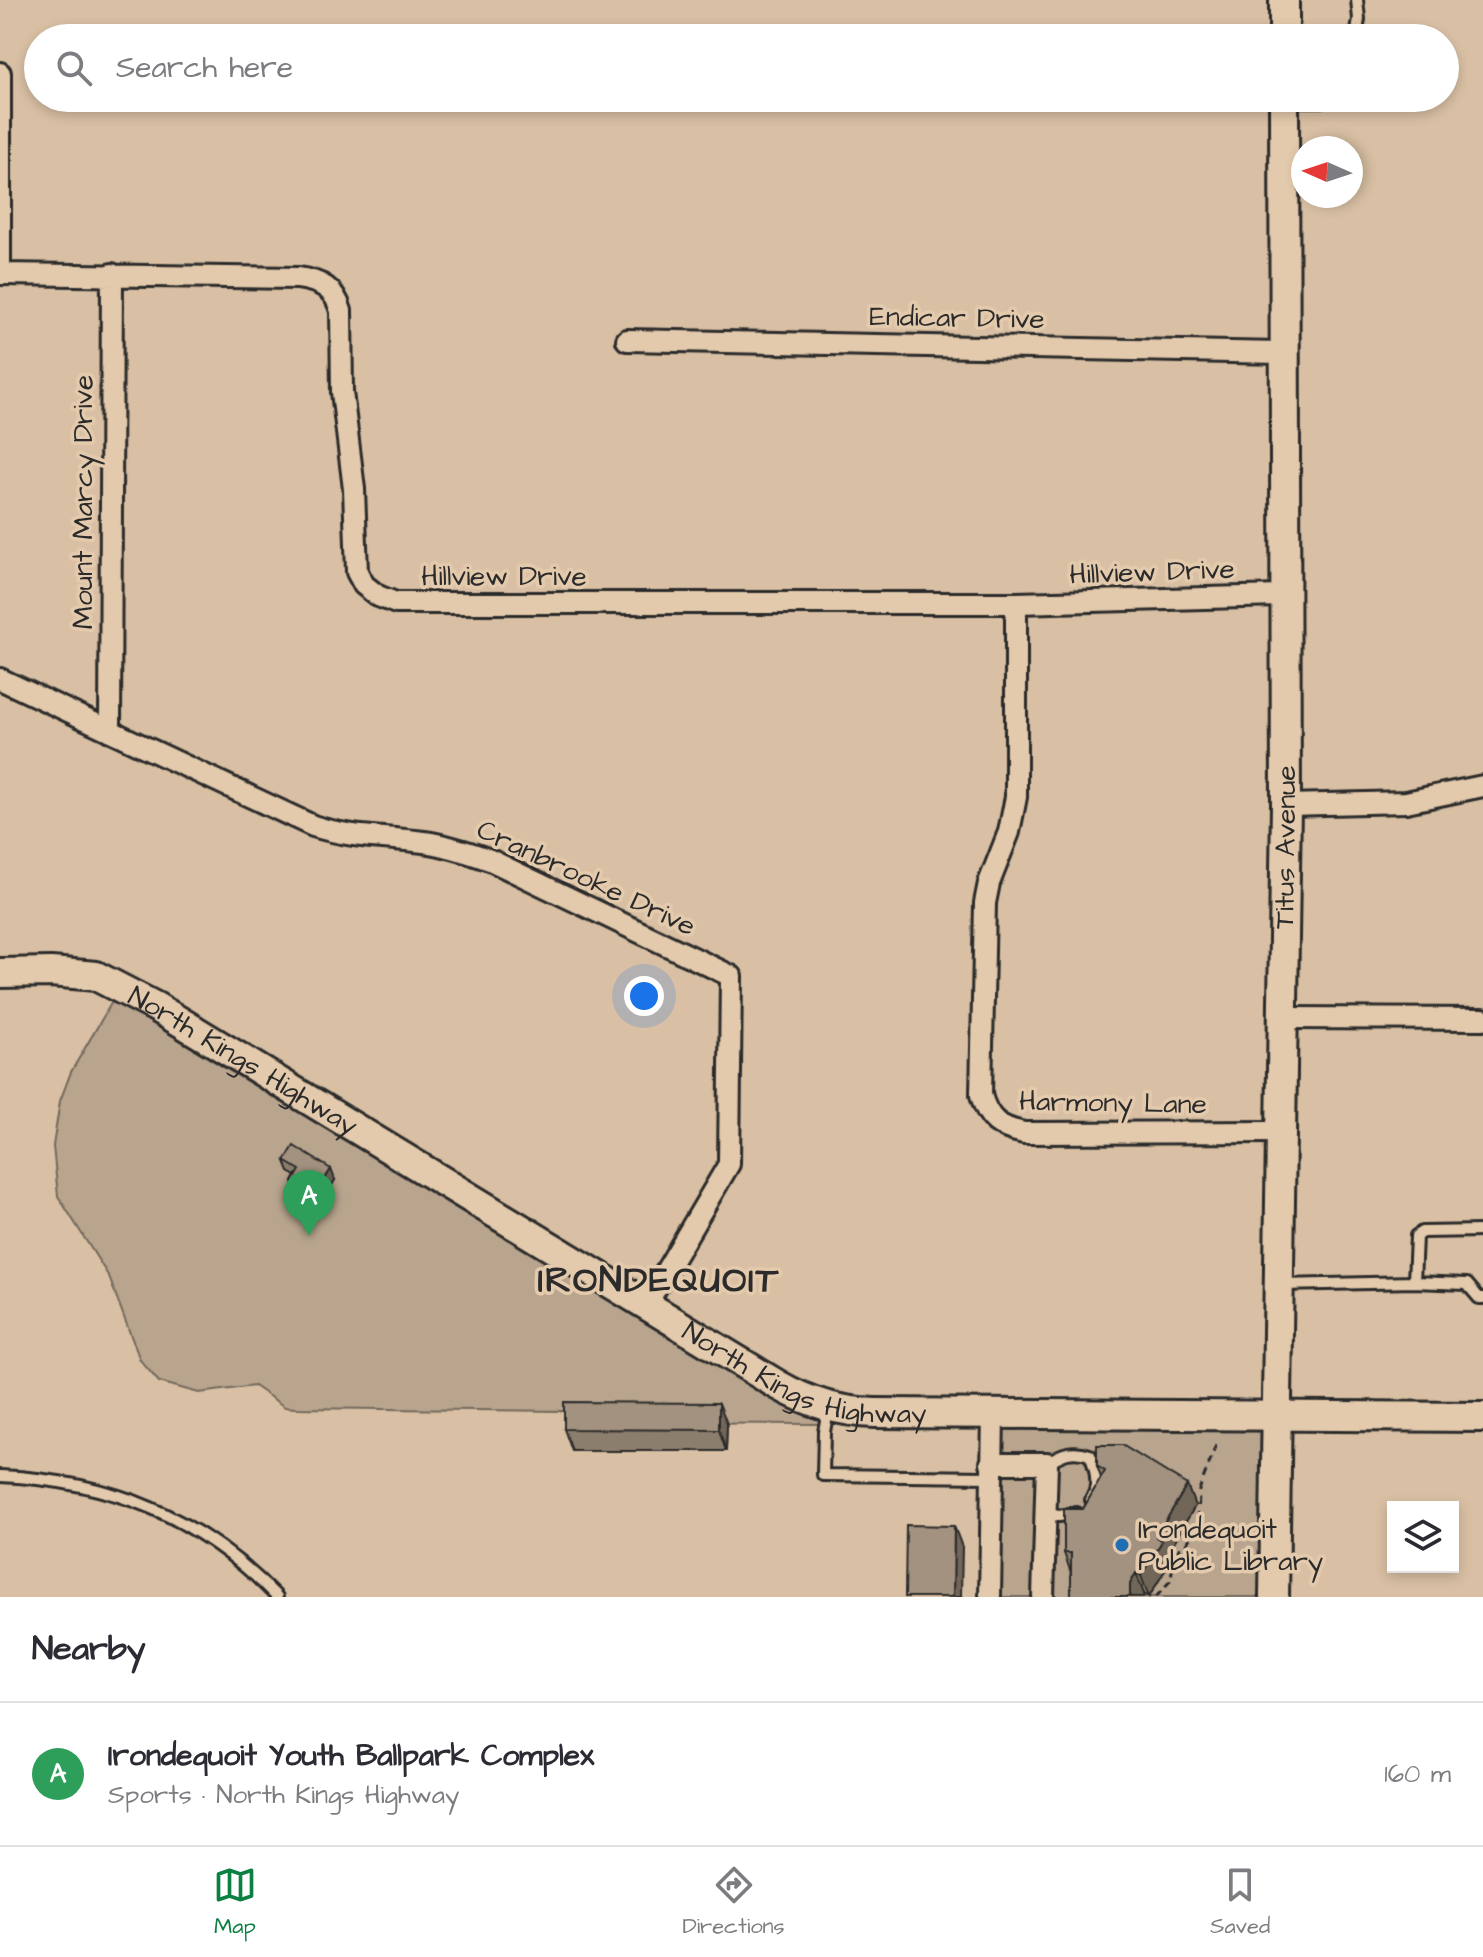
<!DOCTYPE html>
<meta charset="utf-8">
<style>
body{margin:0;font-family:"Architects Daughter",sans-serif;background:#f7f7f7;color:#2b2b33}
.controls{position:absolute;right:24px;bottom:24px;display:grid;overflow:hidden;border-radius:0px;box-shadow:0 4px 12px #0003}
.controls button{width:72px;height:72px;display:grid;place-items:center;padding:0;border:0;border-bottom:2px solid #e1e1e2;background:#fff;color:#2b2b33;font:40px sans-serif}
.compass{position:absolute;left:1291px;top:136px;width:72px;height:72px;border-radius:50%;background:#fff;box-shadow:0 4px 12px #0003;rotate:273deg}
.you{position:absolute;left:644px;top:996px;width:28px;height:28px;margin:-20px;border:6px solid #fff;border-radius:50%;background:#1a73e8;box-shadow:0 0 0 12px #1a73e833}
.badge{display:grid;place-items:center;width:52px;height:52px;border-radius:50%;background:#0b8043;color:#fff;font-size:26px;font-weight:700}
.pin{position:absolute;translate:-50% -66px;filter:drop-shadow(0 2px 4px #0008)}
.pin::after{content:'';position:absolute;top:42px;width:28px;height:24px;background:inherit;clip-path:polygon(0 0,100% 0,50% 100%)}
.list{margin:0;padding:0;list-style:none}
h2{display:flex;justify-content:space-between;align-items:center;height:104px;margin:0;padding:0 32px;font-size:34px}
h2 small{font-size:26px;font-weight:400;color:#7c7c81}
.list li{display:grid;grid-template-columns:52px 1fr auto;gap:24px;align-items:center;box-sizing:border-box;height:144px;padding:0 32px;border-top:2px solid #e1e1e2}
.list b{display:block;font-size:30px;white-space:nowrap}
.list p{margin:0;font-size:26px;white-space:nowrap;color:#7c7c81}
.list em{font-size:26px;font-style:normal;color:#7c7c81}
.icon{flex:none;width:44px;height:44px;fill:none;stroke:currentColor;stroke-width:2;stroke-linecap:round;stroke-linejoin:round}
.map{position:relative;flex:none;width:1483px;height:1597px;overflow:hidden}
.search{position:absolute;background:#fff;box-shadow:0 4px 12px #0003;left:24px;right:24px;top:24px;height:88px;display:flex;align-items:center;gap:20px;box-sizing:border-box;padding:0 28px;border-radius:44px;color:#7c7c81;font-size:30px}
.sheet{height:248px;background:#fff}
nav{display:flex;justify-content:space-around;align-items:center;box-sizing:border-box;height:112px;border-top:2px solid #e1e1e2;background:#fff;font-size:22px;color:#7c7c81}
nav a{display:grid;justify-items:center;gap:4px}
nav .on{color:#0b8043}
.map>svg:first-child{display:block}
.green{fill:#b9a58e;stroke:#72685c;stroke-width:2}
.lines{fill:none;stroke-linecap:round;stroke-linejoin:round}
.lane-casing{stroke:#2b2b2b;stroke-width:16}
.street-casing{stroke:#2b2b2b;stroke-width:26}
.secondary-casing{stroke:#2b2b2b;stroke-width:34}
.path{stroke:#2b2b2b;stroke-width:3;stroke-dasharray:8 6;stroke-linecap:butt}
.lane{stroke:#e4caac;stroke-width:10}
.street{stroke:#e4caac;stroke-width:20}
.secondary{stroke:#e4caac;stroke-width:28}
.wall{fill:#8c7e6d;stroke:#2b2b2b;stroke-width:2}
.shaded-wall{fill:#726659;stroke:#2b2b2b;stroke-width:2}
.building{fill:#a3927f;stroke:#2b2b2b;stroke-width:2}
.poi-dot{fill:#1f6fb2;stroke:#e4caac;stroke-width:3}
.labels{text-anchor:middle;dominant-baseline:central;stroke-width:7;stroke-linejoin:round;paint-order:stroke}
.street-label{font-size:28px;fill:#2b2b2b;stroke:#e4caac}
.poi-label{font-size:28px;fill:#2b2b2b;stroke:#e4caac;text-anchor:start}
.district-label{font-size:36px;font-weight:bold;letter-spacing:2px;fill:#2b2b2b;stroke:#e4caac}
</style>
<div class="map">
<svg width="1483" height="1597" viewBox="0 0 1483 1597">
<rect width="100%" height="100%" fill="#d9c0a4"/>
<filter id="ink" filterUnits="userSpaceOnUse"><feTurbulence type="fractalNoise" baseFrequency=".0125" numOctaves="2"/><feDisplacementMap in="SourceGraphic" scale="16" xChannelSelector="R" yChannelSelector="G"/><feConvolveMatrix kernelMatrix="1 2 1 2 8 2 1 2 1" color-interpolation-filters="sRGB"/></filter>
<g filter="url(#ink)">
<path class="green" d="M 120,988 L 822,1405 L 825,1424 L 572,1423 L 563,1411 L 295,1408 L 285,1407 L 254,1386 L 199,1393 L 159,1382 L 140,1360 L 109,1277 L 58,1196 L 53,1146 L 60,1101 L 71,1072 Z
M 990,1414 L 1276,1417 L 1274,1597 L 988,1597 Z"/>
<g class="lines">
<g class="lane-casing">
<path id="lane" d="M 1356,38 L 1359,19 L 1357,0
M 1287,101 L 1321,101 L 1324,98
M 1414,1282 L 1467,1284 L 1479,1298 L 1483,1298
M 1282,1285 L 1414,1282 L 1416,1236 L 1422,1232 L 1483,1231
M 828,1409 L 824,1432 L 823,1475 L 991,1477
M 1047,1463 C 1062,1453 1072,1449 1090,1455 C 1096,1469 1100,1486 1091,1500
M 0,1476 C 112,1481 199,1516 277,1597
M 1046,1513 L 1059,1516 L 1077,1513"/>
</g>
<g class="street-casing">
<path id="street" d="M 0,73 L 0,267
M 0,274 L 298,278 C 321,281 335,289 341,311 L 342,392 L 354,489 L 357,572 L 364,585 L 378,596 L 396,603 L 1016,603 L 1284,596
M 627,340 L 1285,353
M 1016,603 L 1016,797 L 1009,832 L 989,883 L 985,903 L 981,1095 C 988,1120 999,1128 1024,1133 L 1280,1132
M 0,679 L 313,826 C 350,838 386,837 424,842 C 447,845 468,852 490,860 L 731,976 L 729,1164 L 646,1305
M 110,731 L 112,274
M 1286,805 L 1406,802 L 1483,786
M 1283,1018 L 1483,1019
M 991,1463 L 1047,1463 L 1043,1597
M 990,1597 L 993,1414"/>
</g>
<g class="secondary-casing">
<g id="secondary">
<path d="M 1284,0 L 1284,38"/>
<path id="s1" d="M 0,973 L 51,972 L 96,976 L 156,1007 L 778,1385 C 809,1403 840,1412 875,1413 L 1483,1417"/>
<path id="s2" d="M 1274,1597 L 1286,805 L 1284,98"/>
</g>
</g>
<path class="path" d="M 1156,1597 L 1170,1581 L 1174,1562 L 1168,1558 L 1187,1543 L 1198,1524 L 1199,1490 L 1216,1445"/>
<use href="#lane" class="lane"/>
<use href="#street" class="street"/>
<use href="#secondary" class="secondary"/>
</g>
<path class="wall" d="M 285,1161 L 335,1180 L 322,1201 L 308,1192 L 305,1198 L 297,1193 L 293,1182 L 296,1176 L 289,1172 Z
M 727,1424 L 726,1451 L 572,1451 L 564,1429 Z
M 1097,1466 L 1195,1506 L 1167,1554 L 1170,1562 L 1149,1597 L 1144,1594 L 1143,1597 L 1071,1597 L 1071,1573 L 1064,1553 L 1083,1509 L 1101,1478 Z"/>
<path class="shaded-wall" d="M 331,1169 L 335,1180 L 322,1201 L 318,1190 Z
M 304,1182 L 308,1192 L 305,1198 L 301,1187 Z
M 719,1403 L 727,1424 L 726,1451 L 719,1430 Z
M 1187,1485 L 1195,1506 L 1167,1554 L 1170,1562 L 1149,1597 L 1141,1576 L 1156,1537 Z
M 954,1526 L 962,1547 L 961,1597 L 953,1597 Z
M 1136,1573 L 1144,1594 L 1143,1597 L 1130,1597 L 1130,1584 Z"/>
<path class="building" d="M 294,1146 L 331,1169 L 318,1190 L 304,1182 L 301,1187 L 293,1182 L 300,1170 L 285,1161 Z
M 564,1402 L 719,1403 L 719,1430 L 564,1429 Z
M 1097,1445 L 1122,1445 L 1187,1485 L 1156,1537 L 1162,1541 L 1141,1576 L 1136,1573 L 1130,1584 L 1130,1597 L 1071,1597 L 1071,1553 L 1064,1553 L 1064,1509 L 1083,1509 L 1105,1471 L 1097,1466 Z
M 906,1525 L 954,1526 L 953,1597 L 905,1597 Z"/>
</g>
<circle class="poi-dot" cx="1122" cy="1545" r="8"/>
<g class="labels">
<g class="street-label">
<text transform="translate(957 318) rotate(1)">Endicar Drive</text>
<text transform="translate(83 502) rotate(-90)">Mount Marcy Drive</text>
<text transform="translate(1152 572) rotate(-2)">Hillview Drive</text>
<text x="504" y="576">Hillview Drive</text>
<text stroke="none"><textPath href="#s2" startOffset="750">Titus Avenue</textPath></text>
<text transform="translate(586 878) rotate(25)">Cranbrooke Drive</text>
<text stroke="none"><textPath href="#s1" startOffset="266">North Kings Highway</textPath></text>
<text transform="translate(1113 1103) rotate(1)">Harmony Lane</text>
<text stroke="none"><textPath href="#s1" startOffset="914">North Kings Highway</textPath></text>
</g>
<g class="poi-label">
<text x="1138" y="1529">Irondequoit<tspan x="1138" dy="32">Public Library</tspan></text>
</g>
<g class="district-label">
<text x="659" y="1280">IRONDEQUOIT</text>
</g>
</g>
</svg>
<div class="controls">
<button><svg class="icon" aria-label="layers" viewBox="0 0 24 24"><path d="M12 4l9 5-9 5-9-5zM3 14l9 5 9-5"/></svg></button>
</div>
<svg class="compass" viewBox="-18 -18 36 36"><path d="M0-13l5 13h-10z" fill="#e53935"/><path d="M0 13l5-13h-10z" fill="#7c7c81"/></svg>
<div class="you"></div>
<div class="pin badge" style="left:309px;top:1236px;background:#2e9e5b">A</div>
<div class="search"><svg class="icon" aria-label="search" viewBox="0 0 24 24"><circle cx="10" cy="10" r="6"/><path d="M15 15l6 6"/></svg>Search here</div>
</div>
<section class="sheet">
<h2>Nearby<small></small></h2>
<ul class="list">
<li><span class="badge" style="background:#2e9e5b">A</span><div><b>Irondequoit Youth Ballpark Complex</b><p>Sports · North Kings Highway</p></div><em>160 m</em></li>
</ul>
</section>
<nav>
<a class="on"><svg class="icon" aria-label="map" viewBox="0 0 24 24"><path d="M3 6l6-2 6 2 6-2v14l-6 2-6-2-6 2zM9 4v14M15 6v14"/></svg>Map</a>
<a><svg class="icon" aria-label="directions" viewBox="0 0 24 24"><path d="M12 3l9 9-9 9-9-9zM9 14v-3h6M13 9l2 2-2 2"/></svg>Directions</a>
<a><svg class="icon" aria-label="saved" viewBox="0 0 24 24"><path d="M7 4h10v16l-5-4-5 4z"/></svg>Saved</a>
</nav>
